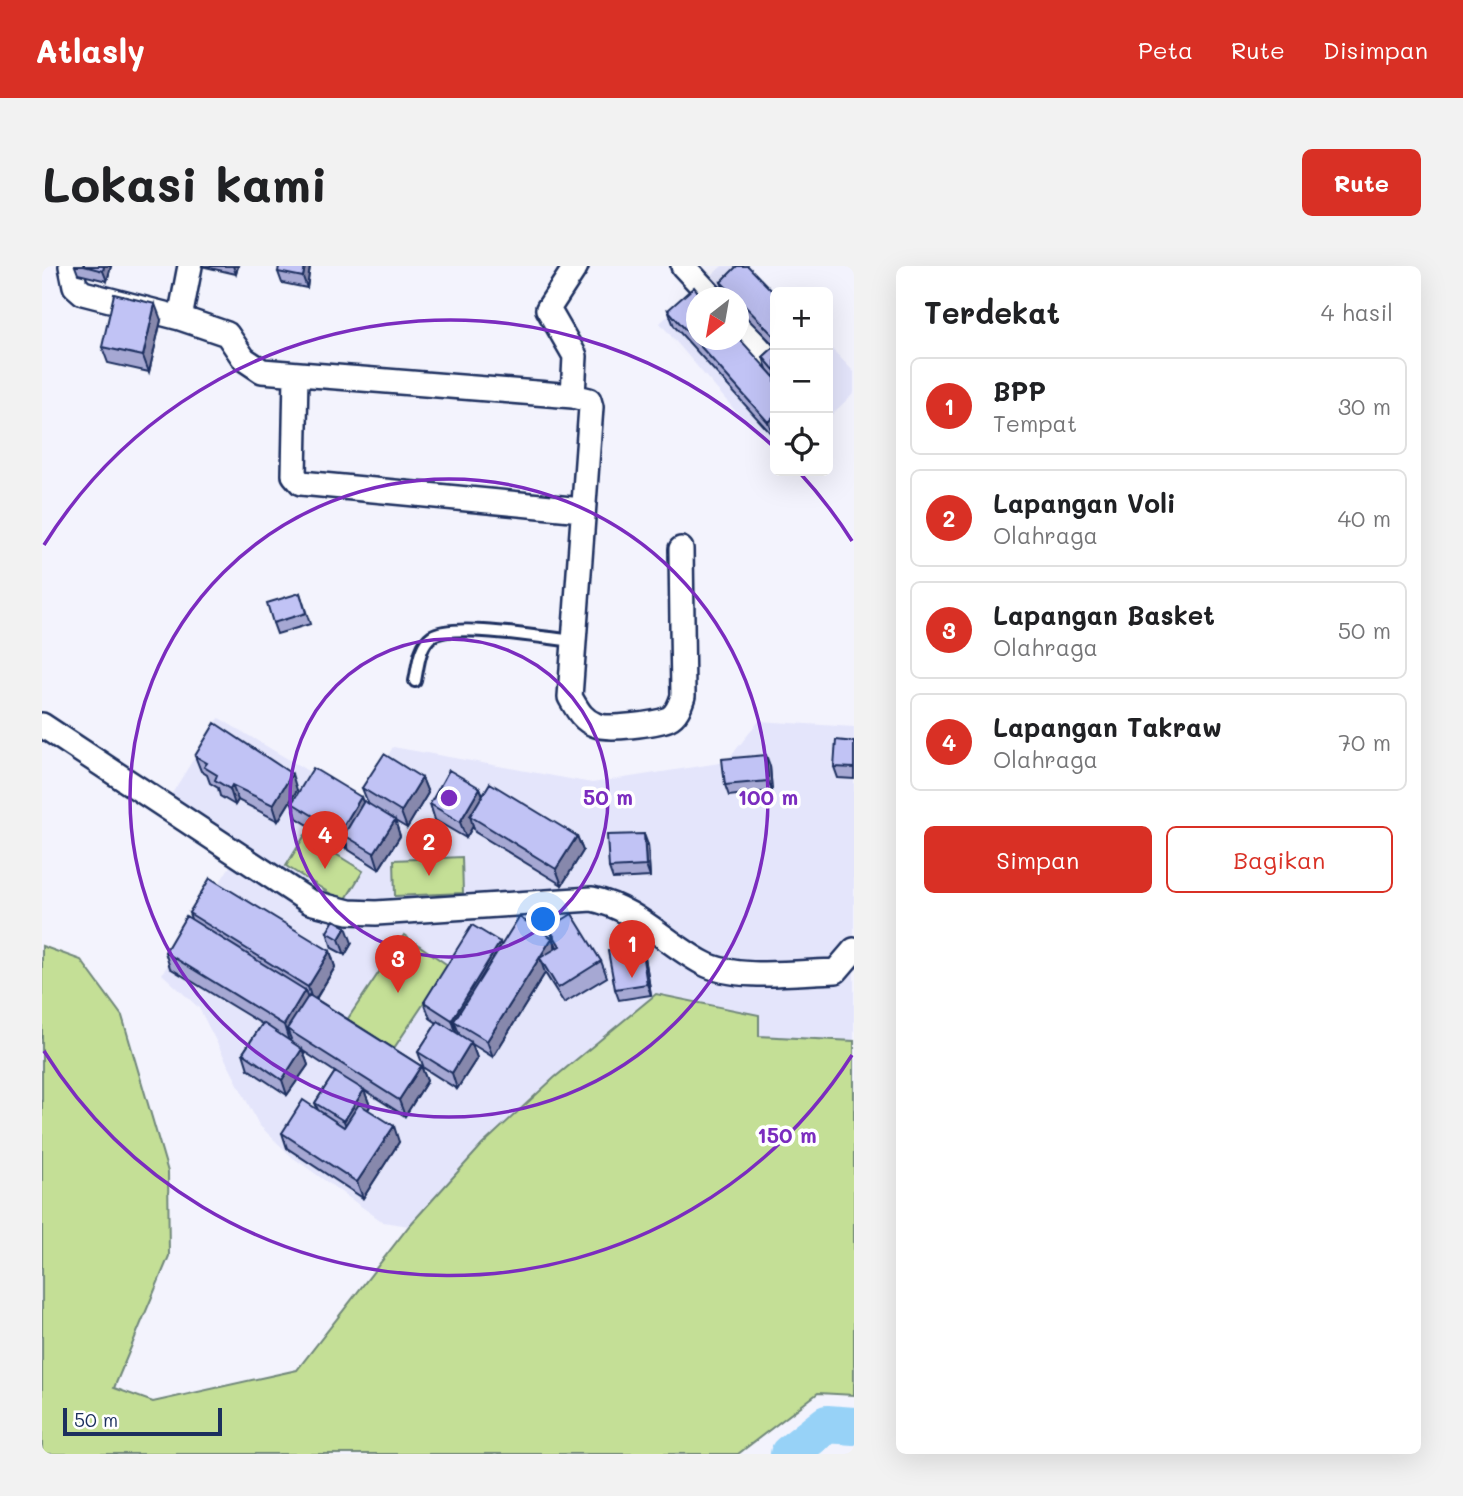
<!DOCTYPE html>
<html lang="id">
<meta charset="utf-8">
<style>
body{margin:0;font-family:Mali,sans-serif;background:#f2f2f2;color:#202124}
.controls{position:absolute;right:21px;top:21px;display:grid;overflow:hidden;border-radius:10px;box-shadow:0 7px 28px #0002}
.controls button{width:63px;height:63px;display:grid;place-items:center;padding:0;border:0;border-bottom:2px solid #e0e0e0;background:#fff;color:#202124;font:35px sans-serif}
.compass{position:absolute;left:644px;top:21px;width:63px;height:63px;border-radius:50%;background:#fff;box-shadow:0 7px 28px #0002;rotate:211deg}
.scale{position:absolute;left:21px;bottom:18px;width:159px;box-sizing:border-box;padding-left:7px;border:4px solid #1b2f5e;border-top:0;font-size:19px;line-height:24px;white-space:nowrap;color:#1b2f5e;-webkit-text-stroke:5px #fff;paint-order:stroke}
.you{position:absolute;left:502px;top:654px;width:24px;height:24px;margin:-18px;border:5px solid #fff;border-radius:50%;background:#1a73e8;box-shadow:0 0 0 10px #1a73e833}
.badge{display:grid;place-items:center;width:46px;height:46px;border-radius:50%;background:#d93025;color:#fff;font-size:23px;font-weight:700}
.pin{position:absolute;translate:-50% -58px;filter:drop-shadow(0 2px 4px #0008)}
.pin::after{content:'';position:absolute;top:37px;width:24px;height:21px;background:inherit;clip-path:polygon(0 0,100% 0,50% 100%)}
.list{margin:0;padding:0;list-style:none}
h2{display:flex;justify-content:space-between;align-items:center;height:91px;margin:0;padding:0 28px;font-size:30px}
h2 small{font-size:23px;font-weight:400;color:#757577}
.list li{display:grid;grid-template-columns:46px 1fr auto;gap:21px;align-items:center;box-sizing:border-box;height:98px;margin:0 14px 14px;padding:0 14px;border:2px solid #e0e0e0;border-radius:10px}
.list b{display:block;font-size:26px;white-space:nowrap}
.list p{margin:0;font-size:23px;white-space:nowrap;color:#757577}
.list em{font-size:23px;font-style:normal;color:#757577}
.actions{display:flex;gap:14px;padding:21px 28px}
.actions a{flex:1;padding:16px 0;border:2px solid #d93025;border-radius:10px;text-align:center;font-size:24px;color:#d93025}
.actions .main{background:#d93025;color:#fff}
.icon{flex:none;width:38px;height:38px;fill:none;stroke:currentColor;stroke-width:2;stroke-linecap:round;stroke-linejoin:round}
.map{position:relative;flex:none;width:812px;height:1188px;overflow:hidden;border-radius:10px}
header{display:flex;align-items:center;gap:42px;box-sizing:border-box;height:98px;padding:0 35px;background:#d93025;color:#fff}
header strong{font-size:33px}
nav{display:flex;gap:38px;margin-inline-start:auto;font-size:24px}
.intro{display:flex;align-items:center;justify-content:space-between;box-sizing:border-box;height:168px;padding:0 42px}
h1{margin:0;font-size:49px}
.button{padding:18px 32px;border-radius:10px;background:#d93025;color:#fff;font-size:24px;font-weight:700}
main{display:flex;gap:42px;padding:0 42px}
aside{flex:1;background:#fff;border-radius:10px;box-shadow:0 7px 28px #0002}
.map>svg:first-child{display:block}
.built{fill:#e4e5fb;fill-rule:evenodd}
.green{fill:#c4df96;stroke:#70877a;stroke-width:2}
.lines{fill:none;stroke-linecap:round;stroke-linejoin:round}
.river{stroke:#97d2f7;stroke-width:38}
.service-casing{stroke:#1b2f5e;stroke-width:16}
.minor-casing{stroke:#1b2f5e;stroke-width:28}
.service{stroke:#fff;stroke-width:10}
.minor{stroke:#fff;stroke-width:23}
.wall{fill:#a6a8d3;stroke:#1b2f5e;stroke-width:2}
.shaded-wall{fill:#8788ac;stroke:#1b2f5e;stroke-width:2}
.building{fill:#c1c3f5;stroke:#1b2f5e;stroke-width:2}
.ring{fill:none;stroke:#7b2cbf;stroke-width:3.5}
.centre{fill:#7b2cbf;stroke:#fff;stroke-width:3.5}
.ring-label{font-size:21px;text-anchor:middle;font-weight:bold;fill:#7b2cbf;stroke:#fff;stroke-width:7;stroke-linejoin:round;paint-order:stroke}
</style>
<header>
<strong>Atlasly</strong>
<nav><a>Peta</a><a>Rute</a><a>Disimpan</a></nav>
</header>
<div class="intro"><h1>Lokasi kami</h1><a class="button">Rute</a></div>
<main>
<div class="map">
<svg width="812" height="1188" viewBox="0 0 812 1188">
<rect width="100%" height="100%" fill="#f3f3fd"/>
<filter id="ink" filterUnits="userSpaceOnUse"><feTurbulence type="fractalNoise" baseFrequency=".0143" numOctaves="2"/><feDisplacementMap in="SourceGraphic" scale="14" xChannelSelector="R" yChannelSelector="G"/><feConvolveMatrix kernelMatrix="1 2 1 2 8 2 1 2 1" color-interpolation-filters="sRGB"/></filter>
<g filter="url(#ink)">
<path class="built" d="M 680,0 L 707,0 L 733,27 L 733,183 L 702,155 L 618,57 ZM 654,32 L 696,32 L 696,74 L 654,74 Z
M 786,79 L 812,106 L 812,127 L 786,152 Z
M 177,452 L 318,536 L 351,481 L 550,517 L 684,496 L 717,455 L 812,461 L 812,775 L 716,770 L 614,728 L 512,812 L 367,960 L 341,956 L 250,891 L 217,859 L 157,742 L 120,708 L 195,589 L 121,542 Z"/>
<path class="green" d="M 263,569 L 321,605 L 302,636 L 244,600 Z
M 420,591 L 421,627 L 353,630 L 352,594 Z
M 362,669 L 407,700 L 350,785 L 305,754 Z
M 0,680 L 39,694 L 80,750 L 126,906 L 127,990 L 72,1122 L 111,1136 L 255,1104 L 367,960 L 440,879 L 512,812 L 614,728 L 717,749 L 717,770 L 812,775 L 812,1129 L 776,1127 L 696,1188 L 0,1188 Z"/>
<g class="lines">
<path class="river" d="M 747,1188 L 785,1158 L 812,1160"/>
<g class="service-casing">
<path id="service" d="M 373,415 C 376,401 377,379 390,370 C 411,356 503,372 532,375"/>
</g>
<g class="minor-casing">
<path id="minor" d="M 29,0 L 33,20 L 41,27 L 138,52
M 148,0 L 138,52 L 185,68 L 202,93 L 220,105 L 531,130 L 547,134 L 549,141 L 528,431 C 535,443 540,454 554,459 C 566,464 613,458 626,453 C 635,449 638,439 641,430 L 639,283
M 641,0 L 671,32
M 696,59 L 723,89
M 254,109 L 252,209 L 259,217 L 540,244
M 531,130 L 533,90 L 506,43 L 534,0
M 0,459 L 268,636 L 307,646 L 334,647 L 550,633 C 594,642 622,676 661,697 C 694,715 756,706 794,705 L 812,684"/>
</g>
<use href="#service" class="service"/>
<use href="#minor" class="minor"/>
</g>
<path class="wall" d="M 33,0 L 69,0 L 65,15 L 36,8 Z
M 159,0 L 196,0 L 194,8 Z
M 268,0 L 265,22 L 240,17 L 236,6 Z
M 679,16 L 733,28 L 733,170 L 732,171 L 632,60 L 626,44 L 725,103 L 721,91 L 733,80 L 696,43 L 696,32 L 685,32 Z
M 119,54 L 107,106 L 66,97 L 60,81 Z
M 258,327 L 268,358 L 235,368 L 231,357 Z
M 812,476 L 812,513 L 796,512 L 792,501 Z
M 153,490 L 255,524 L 236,555 L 196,534 L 193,539 L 178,530 L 176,522 L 168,517 L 165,509 L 159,505 Z
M 728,500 L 730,525 L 687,530 L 683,519 Z
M 380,512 L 386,527 L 365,562 L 353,555 L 358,570 L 337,603 L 307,584 L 305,579 L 304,582 L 255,552 L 250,537 L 319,531 L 321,537 L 326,537 L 320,522 Z
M 438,522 L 441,529 L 535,570 L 541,585 L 520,619 L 433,566 L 431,560 L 424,572 L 393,554 L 388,538 Z
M 606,579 L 608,611 L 571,613 L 567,602 Z
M 147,647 L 288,685 L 293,701 L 274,733 L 379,800 L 385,815 L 363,850 L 322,824 L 328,840 L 326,844 L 357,876 L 321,932 L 245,882 L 240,867 L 276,844 L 273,837 L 293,806 L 261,785 L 266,799 L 245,829 L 206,803 L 201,787 L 220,758 L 128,702 L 123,686 L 149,653 Z
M 507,662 L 559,695 L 565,711 L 522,737 L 503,707 L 451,791 L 430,778 L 435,792 L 415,823 L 382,802 L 376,786 L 395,757 L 388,752 L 382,736 L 460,679 L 510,672 L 514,682 L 515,681 Z
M 285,666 L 310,677 L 303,689 L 290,682 Z
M 603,691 L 609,729 L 577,734 L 573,723 Z"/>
<path class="shaded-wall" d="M 62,0 L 69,0 L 65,15 L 61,5 Z
M 191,0 L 196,0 L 194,8 Z
M 263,0 L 268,0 L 265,22 L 261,11 Z
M 113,38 L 119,54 L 107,106 L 101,90 Z
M 733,149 L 733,170 L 732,171 L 726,156 Z
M 724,489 L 728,500 L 730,525 L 726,515 Z
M 250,508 L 255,524 L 236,555 L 231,539 Z
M 380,512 L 386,527 L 365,562 L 359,546 Z
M 190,519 L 196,534 L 193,539 L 188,523 Z
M 438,522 L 444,538 L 428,550 L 431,560 L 424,572 L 418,556 Z
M 319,531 L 325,547 L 302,569 L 305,579 L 304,582 L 298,566 Z
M 353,554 L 358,570 L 337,603 L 332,587 Z
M 602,568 L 606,579 L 608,611 L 604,600 Z
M 535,570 L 541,585 L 520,619 L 514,603 Z
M 304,661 L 310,677 L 303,689 L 297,673 Z
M 510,672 L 516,688 L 498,692 L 503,707 L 451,791 L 445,775 Z
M 458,676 L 464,692 L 412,755 L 417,767 L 415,769 L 410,754 Z
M 599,680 L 603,691 L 609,729 L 605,718 Z
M 288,685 L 293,701 L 271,737 L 266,721 Z
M 263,724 L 269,740 L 245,763 L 249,773 L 247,775 L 242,759 Z
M 429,776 L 435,792 L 415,823 L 410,807 Z
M 260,783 L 266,799 L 245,829 L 240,814 Z
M 379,800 L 385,815 L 363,850 L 357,834 Z
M 322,824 L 328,840 L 308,871 L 302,855 Z
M 352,860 L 357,876 L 321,932 L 315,916 Z"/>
<path class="building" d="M 42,0 L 62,0 L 61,5 Z
M 237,0 L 263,0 L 261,11 L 236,6 Z
M 695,0 L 706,0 L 733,28 L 733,71 L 696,33 L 696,32 L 695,32 L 679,16 Z
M 652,21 L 661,32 L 654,32 L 654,74 L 696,74 L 696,71 L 733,112 L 733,149 L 726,156 L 626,44 Z
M 72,28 L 113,38 L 101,90 L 60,81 Z
M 733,80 L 733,105 L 721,91 Z
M 258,327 L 264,347 L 231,357 L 225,337 Z
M 173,457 L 250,508 L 231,539 L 190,519 L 188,523 L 173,514 L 175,509 L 162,501 L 165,497 L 153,490 Z
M 794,474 L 812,476 L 812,502 L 792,501 Z
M 342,488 L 380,512 L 359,546 L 320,522 Z
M 724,489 L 726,515 L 683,519 L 680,493 Z
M 271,502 L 319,531 L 298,566 L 250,537 Z
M 407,504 L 438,522 L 418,556 L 388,538 Z
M 448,517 L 535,570 L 514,603 L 428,550 Z
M 322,535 L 353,554 L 332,587 L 302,569 Z
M 602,568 L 604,600 L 567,602 L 565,569 Z
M 168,612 L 288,685 L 266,721 L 147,647 Z
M 530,648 L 559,695 L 516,722 L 498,692 L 518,680 L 507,662 Z
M 144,650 L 263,724 L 242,759 L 123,686 Z
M 477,651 L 510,672 L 445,775 L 412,755 Z
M 292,654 L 304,661 L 297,673 L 285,666 Z
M 430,659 L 458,676 L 410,754 L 382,736 Z
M 599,680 L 605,718 L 573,723 L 566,685 Z
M 267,729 L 379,800 L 357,834 L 245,763 Z
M 396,755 L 429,776 L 410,807 L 376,786 Z
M 221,757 L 260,783 L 240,814 L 201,787 Z
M 293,806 L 322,824 L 302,855 L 273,837 Z
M 261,834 L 302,861 L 317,838 L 352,860 L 315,916 L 240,867 Z"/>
</g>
<g class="ring">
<circle cx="407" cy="532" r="159"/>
<circle cx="407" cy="532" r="319"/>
<path d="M810 789A478 478 0 0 1 2 785M2 279A478 478 0 0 1 733 182M757 206A478 478 0 0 1 810 275"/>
</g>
<circle cx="407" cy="532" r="10" class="centre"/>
<g class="ring-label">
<text x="566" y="539">50 m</text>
<text x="726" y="539">100 m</text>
<text x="745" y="877">150 m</text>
</g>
</svg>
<div class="controls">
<button>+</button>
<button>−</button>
<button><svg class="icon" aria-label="locate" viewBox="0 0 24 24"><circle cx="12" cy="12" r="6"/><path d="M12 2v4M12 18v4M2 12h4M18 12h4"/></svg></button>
</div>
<svg class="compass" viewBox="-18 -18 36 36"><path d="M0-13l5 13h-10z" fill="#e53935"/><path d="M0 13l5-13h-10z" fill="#757577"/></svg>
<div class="scale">50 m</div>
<div class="you"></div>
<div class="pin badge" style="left:590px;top:712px">1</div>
<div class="pin badge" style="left:387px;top:610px">2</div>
<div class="pin badge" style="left:356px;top:727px">3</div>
<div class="pin badge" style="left:283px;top:603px">4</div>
</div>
<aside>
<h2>Terdekat<small>4 hasil</small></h2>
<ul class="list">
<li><span class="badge">1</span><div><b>BPP</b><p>Tempat</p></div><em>30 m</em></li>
<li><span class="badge">2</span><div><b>Lapangan Voli</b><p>Olahraga</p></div><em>40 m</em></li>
<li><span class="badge">3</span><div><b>Lapangan Basket</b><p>Olahraga</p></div><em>50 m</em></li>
<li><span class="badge">4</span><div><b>Lapangan Takraw</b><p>Olahraga</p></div><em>70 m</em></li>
</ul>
<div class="actions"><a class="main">Simpan</a><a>Bagikan</a></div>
</aside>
</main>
